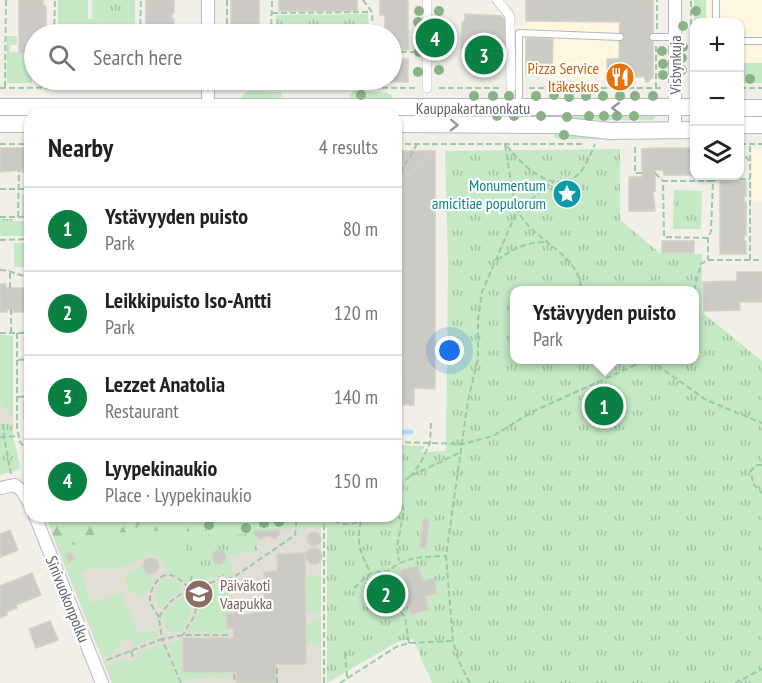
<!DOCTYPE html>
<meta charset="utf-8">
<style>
body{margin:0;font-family:"PT Sans Narrow",sans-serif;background:#f6f6f6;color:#202124}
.controls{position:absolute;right:18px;top:18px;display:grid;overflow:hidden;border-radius:12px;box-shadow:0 2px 4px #0004}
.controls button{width:54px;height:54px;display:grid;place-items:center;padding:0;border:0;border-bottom:2px solid #e0e0e0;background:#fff;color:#202124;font:30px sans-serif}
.you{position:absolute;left:450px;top:351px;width:21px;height:21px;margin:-15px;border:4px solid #fff;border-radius:50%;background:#1a73e8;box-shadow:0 0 0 9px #1a73e833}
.badge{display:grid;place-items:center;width:39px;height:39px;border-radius:50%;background:#0b8043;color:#fff;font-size:20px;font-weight:700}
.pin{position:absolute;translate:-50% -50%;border:3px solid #fff;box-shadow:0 2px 6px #0006}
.popup{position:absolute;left:510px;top:286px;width:189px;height:78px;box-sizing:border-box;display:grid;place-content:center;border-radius:12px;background:#fff;filter:drop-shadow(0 2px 4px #0005);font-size:20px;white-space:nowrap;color:#757577}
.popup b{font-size:22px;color:#202124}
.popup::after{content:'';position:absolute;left:50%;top:100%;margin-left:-12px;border:12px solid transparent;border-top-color:#fff}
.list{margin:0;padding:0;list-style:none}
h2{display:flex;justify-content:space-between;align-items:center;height:78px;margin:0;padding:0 24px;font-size:26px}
h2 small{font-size:20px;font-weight:400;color:#757577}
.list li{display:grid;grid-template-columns:39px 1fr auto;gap:18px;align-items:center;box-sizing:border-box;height:84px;padding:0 24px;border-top:2px solid #e0e0e0}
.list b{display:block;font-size:22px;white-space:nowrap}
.list p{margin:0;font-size:20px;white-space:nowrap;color:#757577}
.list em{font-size:20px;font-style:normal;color:#757577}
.icon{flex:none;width:33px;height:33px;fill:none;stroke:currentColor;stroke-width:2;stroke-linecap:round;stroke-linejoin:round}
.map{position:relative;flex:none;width:762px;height:683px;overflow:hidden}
.search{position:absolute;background:#fff;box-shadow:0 2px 4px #0004;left:24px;top:24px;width:378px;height:66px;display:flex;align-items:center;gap:15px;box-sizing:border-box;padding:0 21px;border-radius:33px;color:#757577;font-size:22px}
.panel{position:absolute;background:#fff;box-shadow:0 2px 4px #0004;left:24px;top:108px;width:378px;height:414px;border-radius:18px}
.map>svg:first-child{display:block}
.commercial{fill:#fef7e0}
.education{fill:#e1ded6}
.green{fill:#c5e8c5}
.forest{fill:url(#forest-firs)}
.park{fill:url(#park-tufts);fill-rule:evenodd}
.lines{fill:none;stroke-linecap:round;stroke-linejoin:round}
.stream{stroke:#aadaff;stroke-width:4.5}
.building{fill:#cccac5;stroke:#d6d1c6;stroke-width:1.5}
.service-casing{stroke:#b5b8bc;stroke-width:8}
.pedestrian-casing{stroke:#b5b8bc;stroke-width:10}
.minor-casing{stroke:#b5b8bc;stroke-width:14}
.secondary-casing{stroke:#b6babf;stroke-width:18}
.path{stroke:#9cc7a9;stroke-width:2;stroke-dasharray:6 3;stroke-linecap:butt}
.service{stroke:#fff;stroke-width:6}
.pedestrian{stroke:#fff;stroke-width:9}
.minor{stroke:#fff;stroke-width:12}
.secondary{stroke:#fff;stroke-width:16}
.tree{fill:#89b387}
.oneway{stroke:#979a9d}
.labels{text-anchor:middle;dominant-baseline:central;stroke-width:4.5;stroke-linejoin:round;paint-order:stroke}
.street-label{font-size:16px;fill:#5f6368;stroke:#fff}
.food-label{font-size:16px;fill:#c56008;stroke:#fff;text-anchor:end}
.culture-label{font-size:16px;fill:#0d838f;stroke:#fff;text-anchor:end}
.education-label{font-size:16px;fill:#785e54;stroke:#fff;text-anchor:start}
</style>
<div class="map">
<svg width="762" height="683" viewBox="0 0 762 683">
<defs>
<pattern id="forest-firs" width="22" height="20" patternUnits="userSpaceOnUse" patternTransform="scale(1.5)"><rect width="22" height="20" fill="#c5e8c5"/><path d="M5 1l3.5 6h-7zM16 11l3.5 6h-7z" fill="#a3c0a4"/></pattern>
<pattern id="park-tufts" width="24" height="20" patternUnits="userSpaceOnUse" patternTransform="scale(1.5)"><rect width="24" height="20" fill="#c5e8c5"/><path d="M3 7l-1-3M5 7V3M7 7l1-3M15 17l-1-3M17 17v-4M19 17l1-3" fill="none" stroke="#a3c0a4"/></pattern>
</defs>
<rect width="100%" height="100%" fill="#f1efe8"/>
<path class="commercial" d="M 526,0 L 653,0 L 653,82 L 552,79 L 552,39 L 526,38 L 526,74 L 512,74 L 512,26 L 526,26 Z
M 706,0 L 762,0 L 762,83 L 740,83 L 740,22 L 706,22 Z
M 752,148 L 762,149 L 762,202 L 752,202 Z"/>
<path class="education" d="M 0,335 L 13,336 L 13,424 L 0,424 Z
M 321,528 L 321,683 L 112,683 L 57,547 L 189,531 Z"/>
<path class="green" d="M 58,0 L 88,0 L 88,19 L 103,18 L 104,11 L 129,11 L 130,0 L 135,0 L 135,34 L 58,34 Z
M 694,0 L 706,0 L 706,22 L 694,22 L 694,83 Z
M 7,36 L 17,36 L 17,45 L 10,45 L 10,52 L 32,53 L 32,83 L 7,83 Z
M 740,63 L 762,63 L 762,83 L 740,83 Z
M 252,91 L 279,92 L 281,92 L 282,97 L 241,102 L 241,98 L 245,92 Z
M 353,91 L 386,92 L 392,96 L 392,102 L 351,98 L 350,95 Z
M 466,112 L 655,114 L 656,116 L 653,120 L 466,119 Z
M 554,132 L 694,136 L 692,139 L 557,139 L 554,137 Z
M 30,193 L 30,215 L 22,216 L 22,194 Z
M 13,221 L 30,221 L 30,236 L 13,236 Z
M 14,243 L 28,243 L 28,267 L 14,267 Z
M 0,335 L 13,336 L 13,418 L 0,403 Z
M 396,445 L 425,446 L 412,468 L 396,485 Z
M 189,516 L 291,529 L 255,531 L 254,534 L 185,535 L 186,565 L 189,583 L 168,572 L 161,558 L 152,553 L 118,569 L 86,569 L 80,573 L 92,604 L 121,592 L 138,634 L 148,631 L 158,632 L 158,636 L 134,646 L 130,637 L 120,642 L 121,647 L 110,651 L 111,655 L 103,658 L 57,547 L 77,544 L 78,536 L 141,531 L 189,531 Z
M 144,563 L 146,572 L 154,573 C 155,583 149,595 139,596 L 129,591 L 125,579 L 127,574 Z
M 305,576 L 321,576 L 321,612 L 306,612 Z
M 168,579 L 174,580 L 184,588 L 169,599 L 160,609 C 153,596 151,585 168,579 Z
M 216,585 L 221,585 L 226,589 L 233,613 L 226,615 L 228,633 L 186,632 L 199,614 L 193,590 Z
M 188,593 C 197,609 187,617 182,632 L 168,632 L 163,624 L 165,611 Z
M 312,619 L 321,619 L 321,644 L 306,644 L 305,624 L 312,624 Z
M 183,638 L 183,672 L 231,672 L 231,675 L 219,680 L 217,675 L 182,682 L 167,645 Z
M 162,644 L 179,683 L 112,683 L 106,666 L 126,659 L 128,662 L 139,657 L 138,654 Z"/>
<path class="forest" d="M 46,516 L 189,516 L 189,531 L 141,531 L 79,536 L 78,544 L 57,547 Z"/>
<path class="park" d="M 92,0 L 130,0 L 129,11 L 104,11 L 104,18 L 92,18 Z
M 368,14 L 369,34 L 276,34 L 276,15 Z
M 620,149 L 620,220 L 661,254 L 702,254 L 702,312 L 762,361 L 762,683 L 432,683 L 413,639 L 399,641 L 327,683 L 327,528 L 189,531 L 189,516 L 396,516 L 396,454 L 446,451 L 448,266 L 445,151 ZM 514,290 L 694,290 L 694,360 L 514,360 Z
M 674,190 L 702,191 L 701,229 L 673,229 Z
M 0,219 L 13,219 L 13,236 L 0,236 Z
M 0,424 L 13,424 L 13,437 L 21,469 L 0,475 Z
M 254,534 L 257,538 L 257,551 L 226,556 L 221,549 L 213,552 L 212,556 L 217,564 L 222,563 L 226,559 L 230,558 L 233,574 L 189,583 L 186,565 L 184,535 Z"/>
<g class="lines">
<path class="stream" d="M 396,432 L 411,432"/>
</g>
<path class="building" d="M 19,0 L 43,0 L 43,5 L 46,6 L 46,34 L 34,34 L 34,78 L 32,78 L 32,53 L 19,53 Z
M 146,0 L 174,0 L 174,13 L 172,13 L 172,19 L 174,19 L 174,34 L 146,34 Z
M 231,0 L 259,0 L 259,34 L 231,34 Z
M 279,0 L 357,0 L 357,11 L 279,11 Z
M 380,0 L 408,0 L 408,50 L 392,50 L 392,34 L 380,34 L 380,28 L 385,28 L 385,15 L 380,15 Z
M 526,0 L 653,0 L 653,77 L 648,82 L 645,82 L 645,77 L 634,77 L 634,80 L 607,80 L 607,59 L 619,59 L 620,22 L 526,21 Z
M 465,14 L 501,16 L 507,21 L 506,61 L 470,60 L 464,53 L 464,49 L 461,49 L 462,23 L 465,20 Z
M 526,38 L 553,39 L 552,74 L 526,74 Z
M 392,54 L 395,54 L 395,59 L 408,59 L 408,82 L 272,82 L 272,80 L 392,80 Z
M 231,80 L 272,80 L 272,82 L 231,82 Z
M 0,148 L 30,148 L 30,172 L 22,172 L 22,170 L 0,172 Z
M 657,148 L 694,148 L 694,175 L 664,175 L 663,170 L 655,170 L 655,191 L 653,191 L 655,211 L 629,211 L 629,177 L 642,177 L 642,149 Z
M 396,151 L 435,151 L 402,183 L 396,183 Z
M 435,151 L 435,389 L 414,388 L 414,405 L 396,405 L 396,373 L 402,373 L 402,183 Z
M 720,181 L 746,181 L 746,196 L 744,196 L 744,202 L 746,202 L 746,235 L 744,235 L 744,241 L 746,241 L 746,254 L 720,254 Z
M 662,241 L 694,241 L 694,253 L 662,253 Z
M 737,272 L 762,272 L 762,302 L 739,302 L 740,310 L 704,311 L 703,282 L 737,281 Z
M 0,284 L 6,284 L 6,288 L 30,288 L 30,312 L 13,312 L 13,309 L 7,309 L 7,312 L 0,312 Z
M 28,339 L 30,339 L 30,357 L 28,357 Z
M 28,363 L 30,363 L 30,394 L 28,394 Z
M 24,401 L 30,401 L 30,419 L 24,419 Z
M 423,519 L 429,519 L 426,548 L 420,548 Z
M 10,530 L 18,550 L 1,557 L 0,534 Z
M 279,530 L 279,535 L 275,539 L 267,536 L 260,539 L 254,534 L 254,531 Z
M307 539a7 7 0 1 1 14 0a7 7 0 1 1-14 0Z
M306 556a8 8 0 1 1 16 0a8 8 0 1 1-16 0Z
M212 557a7 7 0 1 1 14 0a7 7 0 1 1-14 0Z
M 72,553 L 75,559 L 69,562 L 66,555 Z
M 305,553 L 306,664 L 276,664 L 275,683 L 237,683 L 236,672 L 183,672 L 183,638 L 234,638 L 233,628 L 227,629 L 226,614 L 242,611 L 243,615 L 265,611 L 264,572 L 278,571 L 277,554 Z
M143 566a8 8 0 1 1 16 0a8 8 0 1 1-16 0Z
M 418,566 L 422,581 L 434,578 L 437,594 L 425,596 L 428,610 L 411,614 L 409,605 L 400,607 L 394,581 L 403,579 L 400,570 Z
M 32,573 L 41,595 L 16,605 L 17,608 L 6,612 L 7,615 L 0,618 L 0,586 Z
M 50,621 L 58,640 L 36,648 L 29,629 Z"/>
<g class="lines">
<g class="service-casing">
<path id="service" d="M 716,22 L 716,0
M 653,37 L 675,37
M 740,41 L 762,41
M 519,105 L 519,33 L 620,37"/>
</g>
<g class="pedestrian-casing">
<path id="pedestrian" d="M 427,0 L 427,88
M 497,0 L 510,16 L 511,88"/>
</g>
<g class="minor-casing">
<path id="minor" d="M 208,0 L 208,34
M 208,113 L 208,80
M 675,130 L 675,0
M 0,488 L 15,485 L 22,491 L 30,504
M 35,516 L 102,683"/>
</g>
<g class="secondary-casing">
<path id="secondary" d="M 0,107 L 694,107
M 740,108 L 762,108
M 0,124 L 30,124
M 396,124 L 556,125 L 610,131 L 694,130
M 740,125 L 762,125"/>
</g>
<path class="path" d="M 227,0 L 227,34
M 363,0 L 372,12 L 373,34
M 272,13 L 372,12
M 657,29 L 657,0
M 54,34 L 55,0
M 140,34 L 141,0
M 271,34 L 272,0
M 392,52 L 416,52
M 227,80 L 227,87
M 5,87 L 6,0
M 220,87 L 416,88
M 0,88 L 197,87
M 439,88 L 500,88
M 529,88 L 662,88
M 656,88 L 656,46
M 691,88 L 691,0
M 740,88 L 762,88
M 0,144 L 30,144
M 396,144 L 582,144
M 740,144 L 762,144
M 505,145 C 508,159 513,203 519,213 C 535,242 580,254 581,290
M 507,146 C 520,163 551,194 575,177 C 585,170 590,155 595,144
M 635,147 L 635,173 L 642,173
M 740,149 L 750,162
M 655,173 L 663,181
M 396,180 L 417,144
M 713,181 L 718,179 L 750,179
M 0,189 L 30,189
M 0,217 L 30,217
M 18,217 L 19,170
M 708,238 L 664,237 L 663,181 L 713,181 L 711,231 L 708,238 L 708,260
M 0,240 L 30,239
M 497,260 C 513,249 526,242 546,242
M 708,260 L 762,260
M 750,260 L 750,144
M 0,270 C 11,270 19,276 30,277
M 10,288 L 10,273
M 694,291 L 701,264 L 708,260
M 11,309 L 11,333
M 0,333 L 30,333
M 17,333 L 17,428 L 20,442 L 30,454
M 18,360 L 30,359
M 650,360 L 706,400 L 762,423
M 18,397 L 30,396
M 3,424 L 4,437 L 18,436
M 0,437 L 4,437 L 11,474
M 396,442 L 463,444 L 493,436 L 532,412 L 646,360
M 762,465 L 756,465 L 751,471 L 753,484 L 762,493
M 410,477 L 420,464 L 430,443 L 431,423
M 398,486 L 409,477 L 461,452
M 397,487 L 404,510 L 397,547 L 399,561
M 326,517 C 340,524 353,529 365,516
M 361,521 C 356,543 360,554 371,573
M 136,528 L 141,516
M 354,588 L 371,573 L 388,571
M 159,617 C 156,612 151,606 150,600 C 149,592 158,574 168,575 C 184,576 199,598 195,614 C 192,622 186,627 183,635
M 409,643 L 405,617 L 396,606 L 388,571 C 406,556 423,557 446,556
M 131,651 L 134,659
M 345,653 L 347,677
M 107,660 L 162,639 L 159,618 L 162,612 L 171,601 L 191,587 L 234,577 L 295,535 L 297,516
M 234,674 L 235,683
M 181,683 L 162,639 L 183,635 L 231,635
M 277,683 L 277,668
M 324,683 L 324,516
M 340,683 L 396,647 L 409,643 L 453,641
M 470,683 L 459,662 L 453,641 L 446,556 L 468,400 L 478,359 L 478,319 L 482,292 L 517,211 L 554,181
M 735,683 L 762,669"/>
<use href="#service" class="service"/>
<use href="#pedestrian" class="pedestrian"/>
<use href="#minor" class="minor"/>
<use href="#secondary" class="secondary"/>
</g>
<g class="tree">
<circle cx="419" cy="11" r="5"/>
<circle cx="439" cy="11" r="5"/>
<circle cx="696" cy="11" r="5"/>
<circle cx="418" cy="22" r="5"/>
<circle cx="439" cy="22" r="5"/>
<circle cx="683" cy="26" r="5"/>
<circle cx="418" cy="41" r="5"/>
<circle cx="439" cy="42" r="5"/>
<circle cx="683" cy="47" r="5"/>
<circle cx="662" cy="51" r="5"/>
<circle cx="419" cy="52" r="5"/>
<circle cx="439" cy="53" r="5"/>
<circle cx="682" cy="58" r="5"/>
<circle cx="663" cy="64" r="5"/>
<circle cx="439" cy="70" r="5"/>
<circle cx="682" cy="70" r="5"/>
<circle cx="418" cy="72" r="5"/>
<circle cx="663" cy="75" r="5"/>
<circle cx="750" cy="79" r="5"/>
<circle cx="361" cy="95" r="5"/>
<circle cx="554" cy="95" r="5"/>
<circle cx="474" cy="96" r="5"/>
<circle cx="493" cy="96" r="5"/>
<circle cx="509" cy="96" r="5"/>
<circle cx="536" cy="96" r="5"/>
<circle cx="586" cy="96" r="5"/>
<circle cx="603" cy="96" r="5"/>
<circle cx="620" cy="96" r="5"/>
<circle cx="635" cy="96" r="5"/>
<circle cx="653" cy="96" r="5"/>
<circle cx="569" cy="97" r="5"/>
<circle cx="497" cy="116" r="5"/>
<circle cx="514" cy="116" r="5"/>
<circle cx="541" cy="116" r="5"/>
<circle cx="589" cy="116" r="5"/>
<circle cx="604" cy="116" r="5"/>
<circle cx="617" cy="116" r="5"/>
<circle cx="634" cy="116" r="5"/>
<circle cx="567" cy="117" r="5"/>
<circle cx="564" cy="135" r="5"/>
<circle cx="279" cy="522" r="5"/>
<circle cx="264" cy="523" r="5"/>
<circle cx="209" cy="525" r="5"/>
<circle cx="246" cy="528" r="5"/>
</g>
<defs><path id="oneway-chevron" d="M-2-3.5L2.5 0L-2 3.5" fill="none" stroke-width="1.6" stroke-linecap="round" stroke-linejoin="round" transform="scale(1.5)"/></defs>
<g class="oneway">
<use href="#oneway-chevron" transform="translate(616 108) rotate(180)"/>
<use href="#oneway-chevron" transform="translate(454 125) rotate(1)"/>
</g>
<defs>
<g id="restaurant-disc" transform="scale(1.5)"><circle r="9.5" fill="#e8710a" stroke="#fff"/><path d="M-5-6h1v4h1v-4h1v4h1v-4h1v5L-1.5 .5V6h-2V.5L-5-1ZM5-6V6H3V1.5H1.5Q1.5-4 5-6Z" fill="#fff"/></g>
<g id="sight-disc" transform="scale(1.5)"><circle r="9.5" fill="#0f9aa8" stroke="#fff"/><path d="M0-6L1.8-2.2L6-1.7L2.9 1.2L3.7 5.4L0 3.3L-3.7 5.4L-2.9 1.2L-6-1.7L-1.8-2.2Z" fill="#fff"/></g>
<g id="school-disc" transform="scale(1.5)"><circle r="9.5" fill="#8d6e63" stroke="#fff"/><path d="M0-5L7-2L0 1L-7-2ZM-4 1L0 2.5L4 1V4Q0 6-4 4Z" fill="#fff"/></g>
</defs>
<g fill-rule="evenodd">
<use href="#restaurant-disc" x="620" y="77"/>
<use href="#sight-disc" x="567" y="194"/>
<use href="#school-disc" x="199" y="594"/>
</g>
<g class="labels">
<g class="street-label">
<text transform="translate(675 65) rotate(-90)">Visbynkuja</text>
<text x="473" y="108">Kauppakartanonkatu</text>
<text transform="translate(68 599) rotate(68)">Sinivuokonpolku</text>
</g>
<g class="food-label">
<text x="599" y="68">Pizza Service<tspan x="599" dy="18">Itäkeskus</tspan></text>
</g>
<g class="culture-label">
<text x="546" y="185">Monumentum<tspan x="546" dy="18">amicitiae populorum</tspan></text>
</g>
<g class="education-label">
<text x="220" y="585">Päiväkoti<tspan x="220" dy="18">Vaapukka</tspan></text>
</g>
</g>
</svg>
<div class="controls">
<button>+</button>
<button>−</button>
<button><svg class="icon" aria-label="layers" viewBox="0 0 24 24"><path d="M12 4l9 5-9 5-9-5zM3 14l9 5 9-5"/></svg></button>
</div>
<div class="you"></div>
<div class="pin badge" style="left:604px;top:406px">1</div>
<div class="popup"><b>Ystävyyden puisto</b>Park</div>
<div class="pin badge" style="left:386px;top:594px">2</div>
<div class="pin badge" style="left:484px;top:55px">3</div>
<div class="pin badge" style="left:435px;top:38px">4</div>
<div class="search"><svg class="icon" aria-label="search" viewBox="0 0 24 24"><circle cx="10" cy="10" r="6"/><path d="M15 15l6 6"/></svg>Search here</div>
<section class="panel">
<h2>Nearby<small>4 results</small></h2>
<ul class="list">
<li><span class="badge">1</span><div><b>Ystävyyden puisto</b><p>Park</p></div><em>80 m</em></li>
<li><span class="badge">2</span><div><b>Leikkipuisto Iso-Antti</b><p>Park</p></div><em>120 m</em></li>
<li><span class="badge">3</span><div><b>Lezzet Anatolia</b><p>Restaurant</p></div><em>140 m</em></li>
<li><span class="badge">4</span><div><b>Lyypekinaukio</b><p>Place · Lyypekinaukio</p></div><em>150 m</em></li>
</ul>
</section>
</div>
